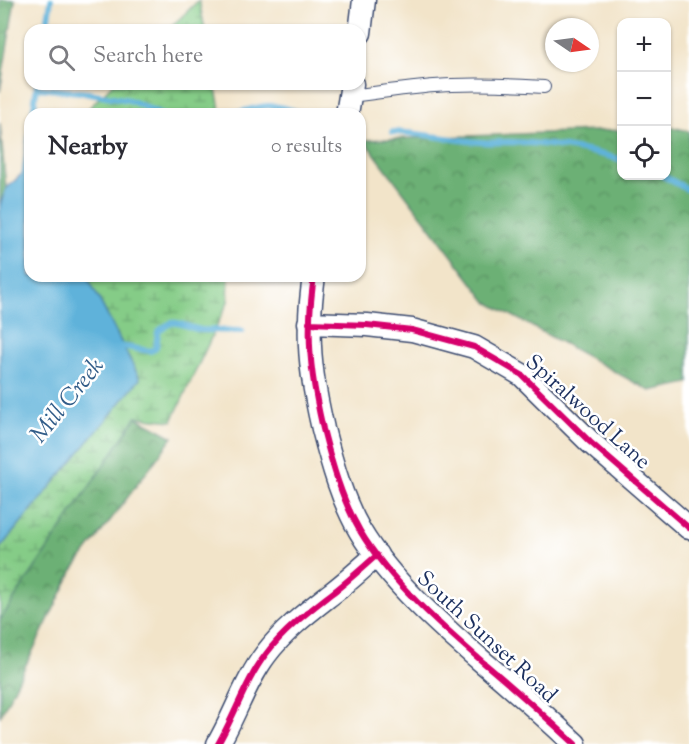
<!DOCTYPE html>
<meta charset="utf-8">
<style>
body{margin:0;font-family:"Sorts Mill Goudy",serif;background:#f2f2f3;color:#2b2b33}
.controls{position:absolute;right:18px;top:18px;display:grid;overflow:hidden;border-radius:12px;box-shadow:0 2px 4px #0004}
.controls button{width:54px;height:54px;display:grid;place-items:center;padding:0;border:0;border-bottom:2px solid #e1e1e2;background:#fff;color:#2b2b33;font:30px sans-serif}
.compass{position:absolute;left:545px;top:18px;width:54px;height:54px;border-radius:50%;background:#fff;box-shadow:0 2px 4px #0004;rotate:103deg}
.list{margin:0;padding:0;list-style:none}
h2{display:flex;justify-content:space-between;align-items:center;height:78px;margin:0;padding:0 24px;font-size:26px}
h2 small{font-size:20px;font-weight:400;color:#7c7c81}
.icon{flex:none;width:33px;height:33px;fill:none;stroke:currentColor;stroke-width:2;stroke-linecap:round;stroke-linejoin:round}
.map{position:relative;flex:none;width:689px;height:744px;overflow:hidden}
.search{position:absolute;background:#fff;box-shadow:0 2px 4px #0004;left:24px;top:24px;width:342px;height:66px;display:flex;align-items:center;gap:15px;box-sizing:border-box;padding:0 21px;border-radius:18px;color:#7c7c81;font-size:22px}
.panel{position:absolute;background:#fff;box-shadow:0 2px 4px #0004;left:24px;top:108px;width:342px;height:174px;border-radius:18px}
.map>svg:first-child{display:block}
.forest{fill:url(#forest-crowns);stroke:#447069;stroke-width:1.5}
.wetland{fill:url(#wetland-marsh);stroke:#507e72;stroke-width:1.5}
.water{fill:#5eb2da;stroke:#3c709c;stroke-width:1.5}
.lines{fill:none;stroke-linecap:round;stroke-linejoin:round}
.stream{stroke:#5eb2da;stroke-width:6}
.lane-casing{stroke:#3b4a6e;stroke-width:14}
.street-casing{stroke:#3b4a6e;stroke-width:25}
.lane{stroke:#fff;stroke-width:12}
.street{stroke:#fff;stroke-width:22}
.cycleway-casing{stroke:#fff;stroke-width:10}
.cycleway{stroke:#d6006c;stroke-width:6}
.labels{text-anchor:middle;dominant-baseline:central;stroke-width:5;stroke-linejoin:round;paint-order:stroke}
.street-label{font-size:22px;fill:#1b2f5e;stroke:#fff}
.water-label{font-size:24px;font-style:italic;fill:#325d89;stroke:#fff}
</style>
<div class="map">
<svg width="689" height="744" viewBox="0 0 689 744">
<defs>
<pattern id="forest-crowns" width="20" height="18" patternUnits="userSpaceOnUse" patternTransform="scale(1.5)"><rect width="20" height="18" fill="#6cb074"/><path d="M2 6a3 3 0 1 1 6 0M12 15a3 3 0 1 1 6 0" fill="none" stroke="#589062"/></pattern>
<pattern id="wetland-marsh" width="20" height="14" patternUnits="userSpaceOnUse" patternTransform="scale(1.5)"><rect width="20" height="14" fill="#85cc87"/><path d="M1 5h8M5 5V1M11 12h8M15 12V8" fill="none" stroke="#6ca672"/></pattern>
</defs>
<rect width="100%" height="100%" fill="#fff"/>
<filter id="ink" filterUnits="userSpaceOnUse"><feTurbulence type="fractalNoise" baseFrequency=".0167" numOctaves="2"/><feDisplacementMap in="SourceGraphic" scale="12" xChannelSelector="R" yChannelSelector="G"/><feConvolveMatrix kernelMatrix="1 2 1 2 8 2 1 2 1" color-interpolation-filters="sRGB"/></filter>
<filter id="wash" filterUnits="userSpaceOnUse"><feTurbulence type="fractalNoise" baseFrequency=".008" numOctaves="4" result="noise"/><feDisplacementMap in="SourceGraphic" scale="24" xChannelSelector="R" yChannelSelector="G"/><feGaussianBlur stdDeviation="1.35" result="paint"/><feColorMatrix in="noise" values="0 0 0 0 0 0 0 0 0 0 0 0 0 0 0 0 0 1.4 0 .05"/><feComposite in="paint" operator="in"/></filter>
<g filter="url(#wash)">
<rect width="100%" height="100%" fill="#f2e4c9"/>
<path class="forest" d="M 0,0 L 15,0 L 0,92 Z
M 0,123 L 6,189 L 0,205 Z
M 667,128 L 676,128 L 689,131 L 689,383 L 650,391 L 487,302 L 364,140 L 621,130 L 622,176 L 666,176 Z
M 136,417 L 173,437 L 73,570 L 0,717 L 0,620 Z"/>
<path class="wetland" d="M 199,0 L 205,30 L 168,30 Z
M 113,84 L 215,84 L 221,114 L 83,114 Z
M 87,276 L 229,276 L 228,302 L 172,421 L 136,417 L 0,620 L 0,548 L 140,379 Z"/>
<path class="water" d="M 30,166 L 30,276 L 87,276 L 140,379 L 0,548 L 0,205 L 6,189 Z"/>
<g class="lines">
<path class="stream" d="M 46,30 L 51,0
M 37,88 L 89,93 L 129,100 L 161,114
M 33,114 L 37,85
M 234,114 C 264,105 270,102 301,113
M 393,132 C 422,133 451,140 480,142 C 489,143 499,142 508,142 C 546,143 585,149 622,160
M 663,176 L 689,190
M 24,177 L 30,135
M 120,346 L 150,351 L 155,349 L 156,347 L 158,332 C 178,314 179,327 201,330 L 242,331"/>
</g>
</g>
<g filter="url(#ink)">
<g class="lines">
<g class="lane-casing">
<path id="lane" d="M 350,96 C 384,92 418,86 452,85 C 483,84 514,85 544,87"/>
</g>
<g class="street-casing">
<path id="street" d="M 360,33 L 364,0
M 347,114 L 352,84
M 314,276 C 312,291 310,306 310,321 C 308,357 315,394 323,429 C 332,464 342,500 360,531 C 389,580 441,626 484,663 C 515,689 545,716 575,744
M 309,323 L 367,325 L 412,330 L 474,347 L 522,375 L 590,442 L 689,528
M 218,744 C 235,715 246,680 266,654 C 284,630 308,612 331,594 C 347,582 362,568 377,555"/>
</g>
<use href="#lane" class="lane"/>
<use href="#street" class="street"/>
<g class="cycleway-casing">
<path id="cycleway" d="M 314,276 C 312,291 310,306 310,321 C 308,357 315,394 323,429 C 332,464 342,500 360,531 C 389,580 441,626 484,663 C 515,689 545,716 575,744
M 309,323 L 367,325 L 412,330 L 474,347 L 522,375 L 590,442 L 689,528
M 218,744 C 235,715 246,680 266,654 C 284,630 308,612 331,594 C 347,582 362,568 377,555"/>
</g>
<use href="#cycleway" class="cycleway"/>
</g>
</g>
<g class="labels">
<g class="street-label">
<text transform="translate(587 413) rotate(42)">Spiralwood Lane</text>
<text transform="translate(486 638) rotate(43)">South Sunset Road</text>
</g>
<g class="water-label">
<text transform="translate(68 401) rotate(-51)">Mill Creek</text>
</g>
</g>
</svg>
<div class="controls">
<button>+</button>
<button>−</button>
<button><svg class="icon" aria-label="locate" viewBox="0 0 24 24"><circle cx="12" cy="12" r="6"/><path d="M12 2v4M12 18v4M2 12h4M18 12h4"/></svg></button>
</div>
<svg class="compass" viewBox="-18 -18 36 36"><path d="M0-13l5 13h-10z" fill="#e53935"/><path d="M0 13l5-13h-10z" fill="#7c7c81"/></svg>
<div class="search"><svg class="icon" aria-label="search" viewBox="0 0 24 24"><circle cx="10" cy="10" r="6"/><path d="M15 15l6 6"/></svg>Search here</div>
<section class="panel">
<h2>Nearby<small>0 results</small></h2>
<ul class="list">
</ul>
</section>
</div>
